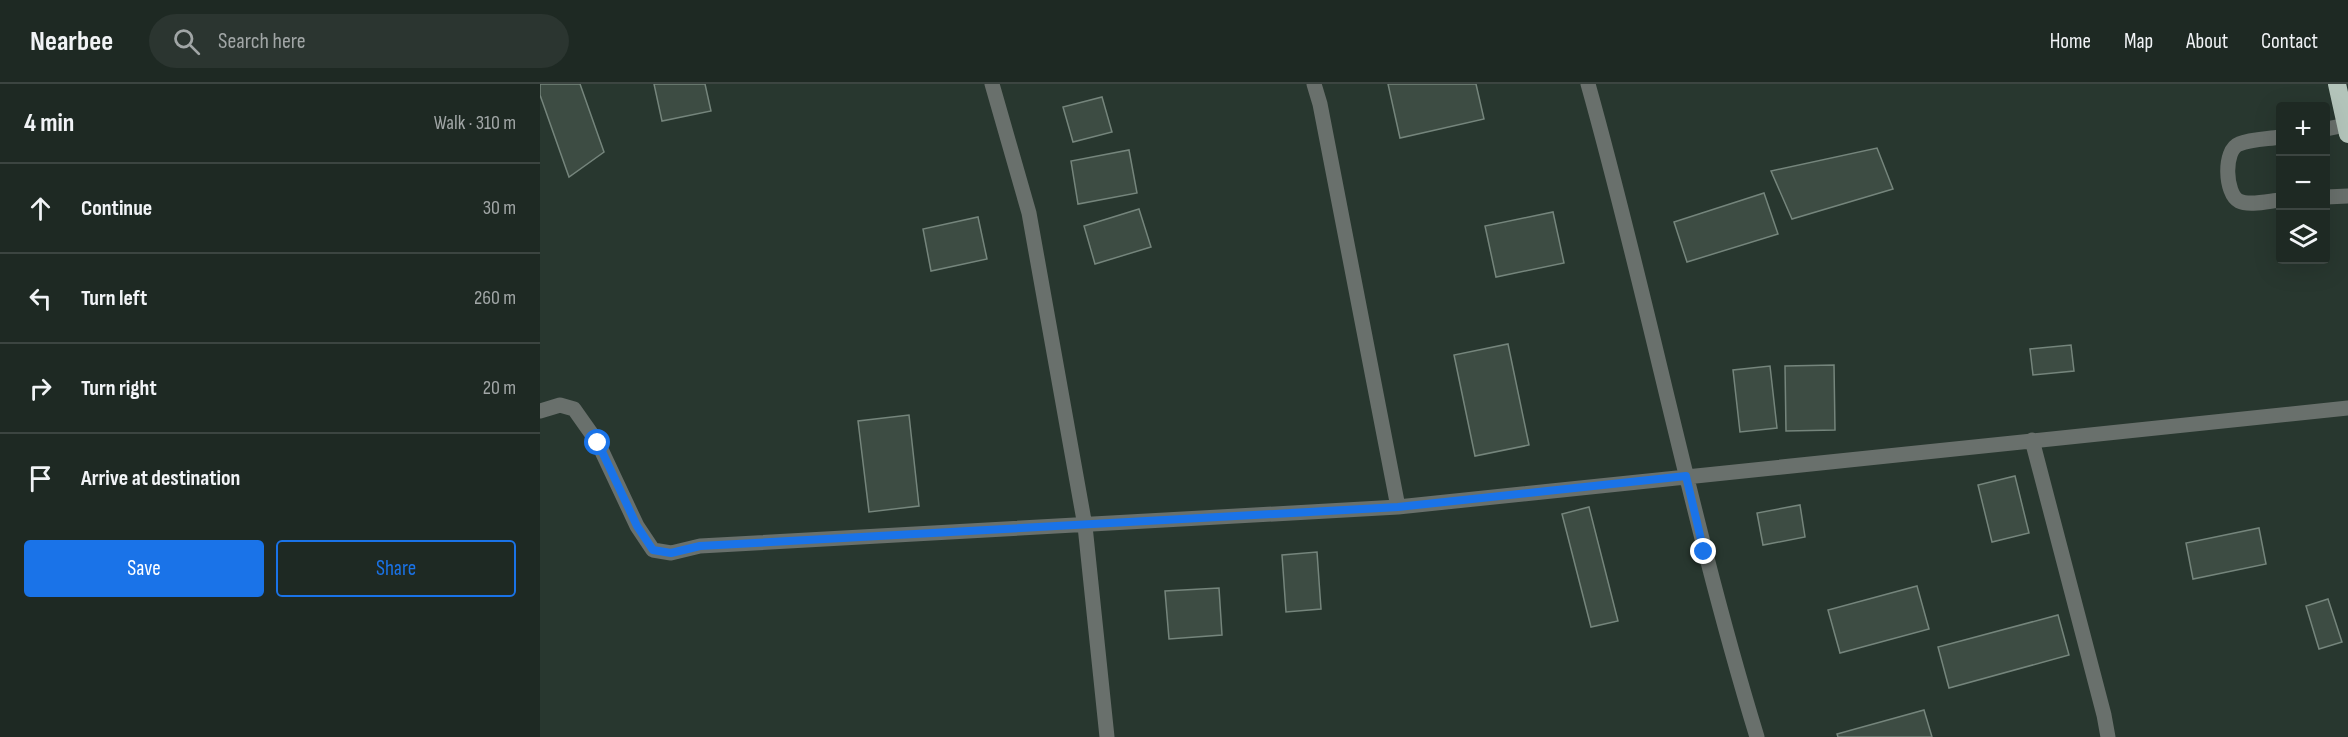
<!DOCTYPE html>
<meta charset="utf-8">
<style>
body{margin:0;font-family:"Sofia Sans Condensed",sans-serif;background:#2b3530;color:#f1f3f6}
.controls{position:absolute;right:18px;top:18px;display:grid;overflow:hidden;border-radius:6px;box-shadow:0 6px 24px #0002}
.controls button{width:54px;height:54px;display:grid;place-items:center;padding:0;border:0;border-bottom:2px solid #3c4541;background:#1e2923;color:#f1f3f6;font:30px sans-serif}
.stop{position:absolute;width:18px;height:18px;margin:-14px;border:4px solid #1a73e8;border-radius:50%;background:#fff}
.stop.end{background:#1a73e8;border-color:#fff;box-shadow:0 2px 6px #0008}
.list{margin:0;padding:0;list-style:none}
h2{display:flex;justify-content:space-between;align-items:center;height:78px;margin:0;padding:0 24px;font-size:26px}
h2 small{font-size:20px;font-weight:400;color:#a1a6a6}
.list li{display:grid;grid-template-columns:39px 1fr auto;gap:18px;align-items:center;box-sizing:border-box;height:90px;padding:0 24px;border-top:2px solid #3c4541}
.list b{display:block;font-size:22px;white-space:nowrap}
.list em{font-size:20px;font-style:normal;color:#a1a6a6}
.actions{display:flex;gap:12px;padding:18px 24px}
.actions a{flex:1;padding:14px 0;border:2px solid #1a73e8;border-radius:6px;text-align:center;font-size:21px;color:#1a73e8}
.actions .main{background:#1a73e8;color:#fff}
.icon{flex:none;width:33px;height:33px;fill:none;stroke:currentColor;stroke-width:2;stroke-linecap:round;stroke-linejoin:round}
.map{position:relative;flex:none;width:1808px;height:653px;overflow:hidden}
header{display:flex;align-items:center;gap:36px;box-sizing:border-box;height:84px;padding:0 30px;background:#1e2923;border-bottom:2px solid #3c4541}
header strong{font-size:28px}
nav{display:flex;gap:33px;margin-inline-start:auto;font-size:21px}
.search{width:420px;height:54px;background:#2b3530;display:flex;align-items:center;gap:15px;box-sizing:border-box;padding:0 21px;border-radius:33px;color:#a1a6a6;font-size:22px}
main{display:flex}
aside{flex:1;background:#1e2923}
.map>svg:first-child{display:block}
.building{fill:#3d4c43;stroke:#75857c;stroke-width:1.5}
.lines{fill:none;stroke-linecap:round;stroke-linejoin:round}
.minor{stroke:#69706c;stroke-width:15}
.highway{stroke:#b3c4ba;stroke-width:18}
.route{stroke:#1a73e8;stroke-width:8}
</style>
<header>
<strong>Nearbee</strong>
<div class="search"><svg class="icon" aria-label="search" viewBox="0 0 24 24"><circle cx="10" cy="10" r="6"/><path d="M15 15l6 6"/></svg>Search here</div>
<nav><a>Home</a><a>Map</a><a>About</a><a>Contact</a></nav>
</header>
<main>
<aside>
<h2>4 min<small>Walk · 310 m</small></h2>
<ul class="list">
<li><svg class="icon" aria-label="ahead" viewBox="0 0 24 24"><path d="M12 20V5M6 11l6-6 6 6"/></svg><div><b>Continue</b></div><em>30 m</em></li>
<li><svg class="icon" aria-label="left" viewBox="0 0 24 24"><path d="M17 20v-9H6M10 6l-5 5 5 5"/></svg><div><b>Turn left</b></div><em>260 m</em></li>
<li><svg class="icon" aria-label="right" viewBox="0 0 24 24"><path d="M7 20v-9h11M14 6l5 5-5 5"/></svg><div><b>Turn right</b></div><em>20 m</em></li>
<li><svg class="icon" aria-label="arrive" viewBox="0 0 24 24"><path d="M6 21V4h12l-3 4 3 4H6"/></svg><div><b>Arrive at destination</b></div></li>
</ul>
<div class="actions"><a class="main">Save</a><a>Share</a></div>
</aside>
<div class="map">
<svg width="1808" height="653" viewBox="0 0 1808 653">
<rect width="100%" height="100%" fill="#28372f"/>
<path class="building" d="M 0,0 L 40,0 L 64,68 L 29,93 L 0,11 Z
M 114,0 L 165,0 L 171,27 L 122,37 Z
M 848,0 L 936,0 L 944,35 L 860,54 Z
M 562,13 L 572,48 L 533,58 L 523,23 Z
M 1337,64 L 1353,105 L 1252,135 L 1231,87 Z
M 589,66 L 597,109 L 538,120 L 531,77 Z
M 1224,109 L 1238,150 L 1147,178 L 1134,138 Z
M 599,125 L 611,163 L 555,180 L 544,142 Z
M 1013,128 L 1024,179 L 956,193 L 945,142 Z
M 438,133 L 447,175 L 391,187 L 383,145 Z
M 968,260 L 989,361 L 935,372 L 914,271 Z
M 1531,261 L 1534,287 L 1493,291 L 1490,265 Z
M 1294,281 L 1295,346 L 1246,347 L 1245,282 Z
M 1230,282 L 1237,344 L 1200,348 L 1193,286 Z
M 369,331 L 379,422 L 329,428 L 318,337 Z
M 1475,392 L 1489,449 L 1452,458 L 1438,401 Z
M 1260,421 L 1265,453 L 1223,461 L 1217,429 Z
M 1049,423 L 1078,537 L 1051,543 L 1022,430 Z
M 1719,444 L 1726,480 L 1653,495 L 1646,459 Z
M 777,468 L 781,525 L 746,528 L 742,471 Z
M 1377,502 L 1389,545 L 1300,569 L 1288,526 Z
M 679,504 L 682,551 L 629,555 L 625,507 Z
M 1788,515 L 1802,558 L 1779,565 L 1766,522 Z
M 1518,531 L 1529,571 L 1409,604 L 1398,563 Z
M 1384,626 L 1392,653 L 1298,653 L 1297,650 Z"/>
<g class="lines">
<path class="minor" d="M 452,0 L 489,129 L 545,442 L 567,653
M 774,0 L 780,20 L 858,423
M 1048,0 C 1109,217 1151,438 1217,653
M 1786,45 L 1806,41
M 1740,53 C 1728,55 1711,55 1699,60 C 1683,66 1685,110 1699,117 C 1709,122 1729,117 1740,116
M 1786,113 L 1808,112
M 0,327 L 20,321 L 34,325 L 58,359 L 97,442 L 113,466 L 131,469 L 160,462 L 858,423 L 1808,324
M 1492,356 L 1564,631 L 1568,653"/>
<path class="highway" d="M 1797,0 L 1808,50"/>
</g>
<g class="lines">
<path class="route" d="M 58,359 L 97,442 L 113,466 L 131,469 L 160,462 L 858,423 L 1146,392 L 1164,468"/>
</g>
</svg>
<div class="controls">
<button>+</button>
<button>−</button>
<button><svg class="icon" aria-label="layers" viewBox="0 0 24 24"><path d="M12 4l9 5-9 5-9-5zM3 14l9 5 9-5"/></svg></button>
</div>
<div class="stop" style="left:58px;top:359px"></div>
<div class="stop end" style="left:1164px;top:468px"></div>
</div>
</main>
